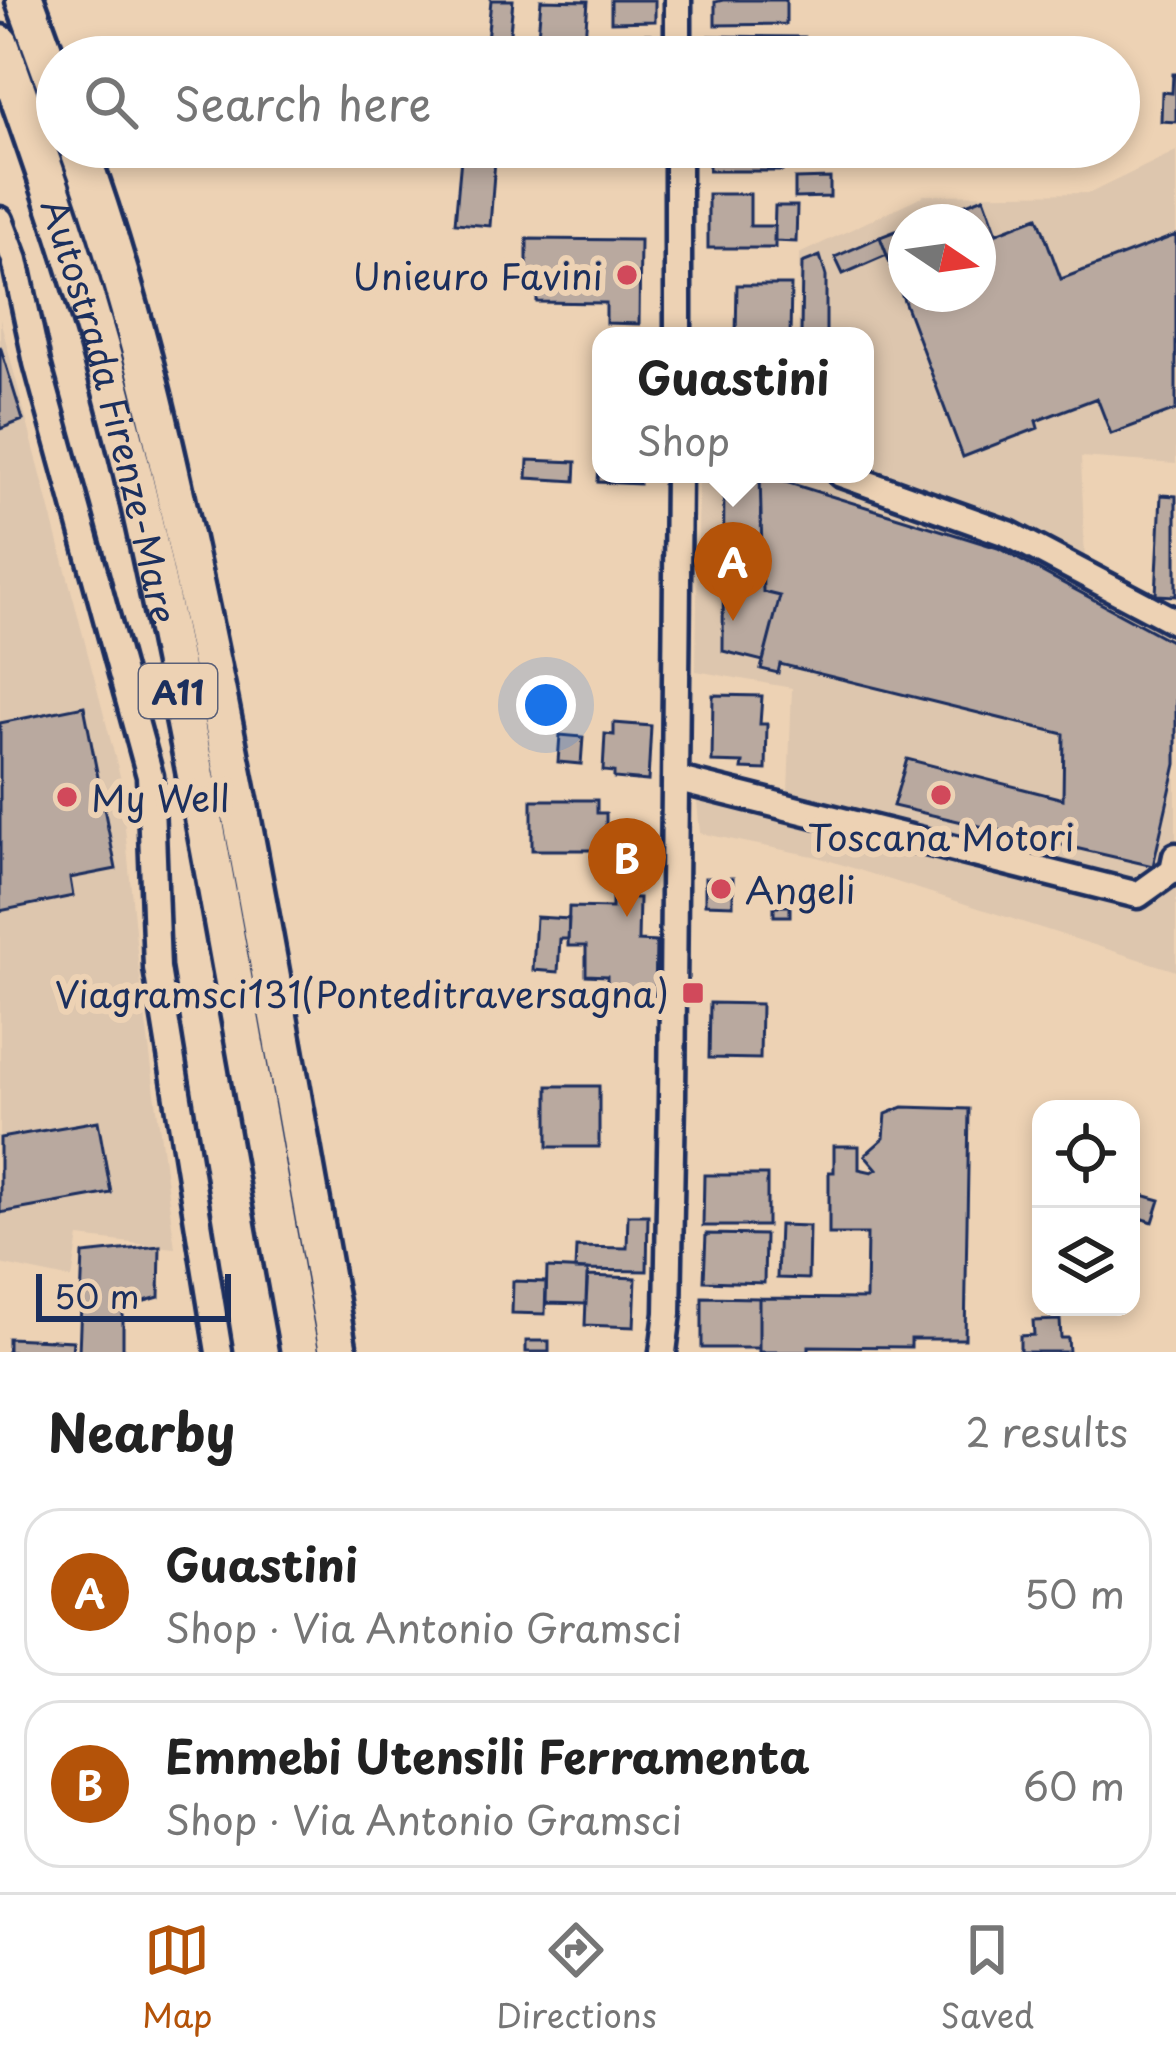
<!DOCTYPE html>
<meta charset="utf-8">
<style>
body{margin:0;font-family:"Playpen Sans",sans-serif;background:#f2f2f2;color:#222}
.controls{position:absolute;right:36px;bottom:36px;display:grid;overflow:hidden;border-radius:24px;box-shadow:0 6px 18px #0003}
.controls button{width:108px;height:108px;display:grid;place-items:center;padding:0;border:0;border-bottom:3px solid #e0e0e0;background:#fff;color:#222;font:60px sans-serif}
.compass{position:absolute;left:888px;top:204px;width:108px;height:108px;border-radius:50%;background:#fff;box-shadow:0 6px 18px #0003;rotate:103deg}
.scale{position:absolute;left:36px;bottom:30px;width:195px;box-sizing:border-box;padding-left:12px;border:6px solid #1b2f5e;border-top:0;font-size:33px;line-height:42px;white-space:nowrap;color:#1b2f5e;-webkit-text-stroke:9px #edd2b4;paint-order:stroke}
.you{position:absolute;left:546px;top:705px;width:42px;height:42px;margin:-30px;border:9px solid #fff;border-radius:50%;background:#1a73e8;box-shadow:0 0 0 18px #1a73e833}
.badge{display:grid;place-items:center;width:78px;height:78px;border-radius:50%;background:#b45309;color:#fff;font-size:39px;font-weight:700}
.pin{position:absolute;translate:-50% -99px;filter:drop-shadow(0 3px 6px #0008)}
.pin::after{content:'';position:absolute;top:63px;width:42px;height:36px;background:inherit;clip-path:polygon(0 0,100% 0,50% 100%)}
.popup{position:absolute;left:592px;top:327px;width:282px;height:156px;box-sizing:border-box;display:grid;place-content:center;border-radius:24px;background:#fff;filter:drop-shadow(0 3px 9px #0005);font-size:39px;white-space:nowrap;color:#767676}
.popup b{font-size:45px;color:#222}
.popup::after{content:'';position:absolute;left:50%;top:100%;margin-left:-24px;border:24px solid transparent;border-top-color:#fff}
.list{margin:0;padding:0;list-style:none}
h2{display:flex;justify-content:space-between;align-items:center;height:156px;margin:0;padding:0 48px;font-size:51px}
h2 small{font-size:39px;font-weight:400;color:#767676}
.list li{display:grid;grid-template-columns:78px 1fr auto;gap:36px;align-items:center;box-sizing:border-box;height:168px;margin:0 24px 24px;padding:0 24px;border:3px solid #e0e0e0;border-radius:36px}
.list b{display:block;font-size:45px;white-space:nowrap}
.list p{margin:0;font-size:39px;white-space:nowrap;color:#767676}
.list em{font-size:39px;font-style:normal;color:#767676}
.icon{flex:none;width:66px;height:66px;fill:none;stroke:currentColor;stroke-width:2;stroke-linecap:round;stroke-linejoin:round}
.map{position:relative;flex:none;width:1176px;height:1352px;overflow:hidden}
.search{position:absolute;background:#fff;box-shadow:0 6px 18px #0003;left:36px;right:36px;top:36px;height:132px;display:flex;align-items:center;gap:30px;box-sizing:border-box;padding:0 42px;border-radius:66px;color:#767676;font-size:45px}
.sheet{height:540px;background:#fff}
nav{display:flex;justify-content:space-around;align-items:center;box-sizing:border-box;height:168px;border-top:3px solid #e0e0e0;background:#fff;font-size:33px;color:#767676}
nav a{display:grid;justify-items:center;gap:6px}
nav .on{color:#b45309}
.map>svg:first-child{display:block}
.built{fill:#ddc6ae;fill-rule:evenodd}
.building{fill:#b9a99f;stroke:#1b2f5e;stroke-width:3}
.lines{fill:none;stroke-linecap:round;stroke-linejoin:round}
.minor-casing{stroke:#1b2f5e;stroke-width:33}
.highway-casing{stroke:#1b2f5e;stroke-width:45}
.minor{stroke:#edd2b4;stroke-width:24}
.highway{stroke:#edd2b4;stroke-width:36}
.poi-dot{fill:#d1495b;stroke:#edd2b4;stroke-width:4.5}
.labels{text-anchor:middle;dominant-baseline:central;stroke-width:12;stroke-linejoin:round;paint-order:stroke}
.shield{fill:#edd2b4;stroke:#5a6078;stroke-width:3}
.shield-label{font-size:33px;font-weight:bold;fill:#1b2f5e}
.poi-label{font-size:36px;fill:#1b2f5e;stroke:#edd2b4;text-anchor:end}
.street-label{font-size:36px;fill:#1b2f5e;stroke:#edd2b4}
</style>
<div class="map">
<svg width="1176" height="1352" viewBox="0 0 1176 1352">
<rect width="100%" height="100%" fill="#edd2b4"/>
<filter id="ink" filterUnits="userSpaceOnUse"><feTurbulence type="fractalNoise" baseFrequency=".00833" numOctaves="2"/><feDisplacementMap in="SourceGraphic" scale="24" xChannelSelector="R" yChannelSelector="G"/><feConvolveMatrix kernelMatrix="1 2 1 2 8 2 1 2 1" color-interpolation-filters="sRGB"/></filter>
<g filter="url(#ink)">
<path class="built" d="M 1176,151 L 1176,464 L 1081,457 L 1086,589 L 1176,637 L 1176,971 L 818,857 L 700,833 L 694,771 L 788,792 L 792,688 L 696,671 L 699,474 L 781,474 L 793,478 L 794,474 L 865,474 L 865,336 L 798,336 L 799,254 L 924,195 L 1090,193 ZM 906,222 L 978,222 L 978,294 L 906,294 Z
M 0,319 L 120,776 L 138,961 L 175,1248 L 79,1237 L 72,1279 L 0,1264 Z"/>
<path class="building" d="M 491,0 L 513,0 L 509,43 L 487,41 Z
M 541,0 L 588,1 L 584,52 L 537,48 Z
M 611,0 L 655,0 L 655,21 L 611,22 Z
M 723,0 L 786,0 L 786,24 L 715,25 L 715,2 Z
M 602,34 L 651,34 L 651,57 L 601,57 Z
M 709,36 L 804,37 L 804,57 L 709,57 Z
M 1173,74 L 1176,74 L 1176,122 L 1161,121 L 1162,92 L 1172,93 Z
M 462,147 L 496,147 L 490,226 L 455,223 Z
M 709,147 L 781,147 L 782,171 L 709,171 Z
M 830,178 L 830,197 L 795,198 L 795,179 Z
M 708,194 L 750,194 L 750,226 L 775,226 L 775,248 L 708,248 Z
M 984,197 L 997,233 L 1038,217 L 1061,279 L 1176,235 L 1176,410 L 1111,434 L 1097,398 L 1036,421 L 1038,428 L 963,457 L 880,237 L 906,227 L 906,294 L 978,294 L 978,222 L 920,222 Z
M 775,206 L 797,206 L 796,242 L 774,241 Z
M 880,237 L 887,255 L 843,274 L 835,257 Z
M 527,239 L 640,240 L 639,324 L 606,323 L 606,303 L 537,302 L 537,288 L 527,288 Z
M 820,256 L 826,276 L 826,336 L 801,336 L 802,263 Z
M 737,285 L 791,285 L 790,336 L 736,336 Z
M 0,346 L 23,420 L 0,429 Z
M 601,426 L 601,474 L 639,474 L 639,484 L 598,482 Z
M 528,460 L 576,462 L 575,481 L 527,478 Z
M 724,474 L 760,474 L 763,592 L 780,596 L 763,661 L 723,651 Z
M 760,474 L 998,548 L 1176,644 L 1176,764 L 1153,866 L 893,806 L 907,759 L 1063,799 L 1064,734 L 780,664 L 778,673 L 761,669 L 780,596 L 763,592 Z
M 1161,495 L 1176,496 L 1176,596 L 1156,595 Z
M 713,695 L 762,696 L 760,724 L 767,724 L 766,770 L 742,769 L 743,763 L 712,762 Z
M 528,700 L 568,702 L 567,723 L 526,721 Z
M 84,706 L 116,869 L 70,878 L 73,896 L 0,911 L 0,723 Z
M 614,723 L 651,726 L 648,781 L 614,778 L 614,772 L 603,771 L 605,734 L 614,735 Z
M 560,735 L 583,737 L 581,764 L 558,762 Z
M 532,800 L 597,800 L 597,813 L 606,813 L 606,850 L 532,850 Z
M 705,878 L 733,878 L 733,905 L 705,904 Z
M 612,898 L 639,898 L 638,941 L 656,942 L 655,999 L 607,998 L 607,976 L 586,975 L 586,946 L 568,946 L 569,907 L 612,908 Z
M 774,906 L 790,906 L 790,916 L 774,916 Z
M 536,917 L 569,919 L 568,939 L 560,939 L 558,972 L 533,970 Z
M 710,1003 L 761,1004 L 760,1059 L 709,1058 Z
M 548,1086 L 599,1086 L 599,1147 L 548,1147 Z
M 903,1107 L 969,1109 L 965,1339 L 911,1339 L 911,1347 L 809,1346 L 809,1352 L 759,1352 L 759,1298 L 866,1299 L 867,1234 L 829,1234 L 829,1172 L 834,1172 L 834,1146 L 859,1146 L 859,1169 L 872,1172 L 877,1169 L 865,1155 L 884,1138 L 886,1114 Z
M 98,1121 L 111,1193 L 0,1213 L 0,1138 Z
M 704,1175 L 767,1175 L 767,1226 L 703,1226 Z
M 1135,1193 L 1160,1200 L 1153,1222 L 1131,1215 Z
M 628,1215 L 648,1215 L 647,1271 L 575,1270 L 576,1247 L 627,1248 Z
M 779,1225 L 809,1226 L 808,1279 L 777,1278 Z
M 706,1234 L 765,1235 L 764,1283 L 704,1281 Z
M 160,1246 L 159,1297 L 123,1307 L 123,1352 L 79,1352 L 83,1254 Z
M 547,1268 L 588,1270 L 586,1304 L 546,1303 Z
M 587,1276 L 636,1278 L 634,1327 L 585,1325 Z
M 513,1281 L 546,1282 L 545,1314 L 512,1313 Z
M 702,1297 L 759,1298 L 759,1348 L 702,1348 Z
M 1060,1320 L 1061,1338 L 1068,1338 L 1069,1352 L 1020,1352 L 1020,1336 L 1034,1335 L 1033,1321 Z
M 8,1338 L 73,1341 L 72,1352 L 8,1352 Z
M 526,1341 L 549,1341 L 549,1352 L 526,1352 Z"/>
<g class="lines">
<g class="minor-casing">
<path id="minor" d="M 678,57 L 678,0
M 0,220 L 15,260 L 37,363 L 150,776 L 157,968 L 219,1352
M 678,336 L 678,147
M 841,474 L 1009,534 L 1176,622
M 675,779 L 1138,895 L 1173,870 L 1176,856
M 663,1352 L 668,1313 L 672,1098 L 678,474"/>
</g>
<g class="highway-casing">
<g id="highway">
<path d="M 25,0 L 57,88"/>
<path id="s1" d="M 0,44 C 55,195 105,347 140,504 C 203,784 248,1069 300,1352"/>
<path d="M 78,147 C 135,303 170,467 204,629 C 254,869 294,1111 338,1352"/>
</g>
</g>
<use href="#minor" class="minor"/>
<use href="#highway" class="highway"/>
</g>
</g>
<g class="poi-dot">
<circle cx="627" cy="275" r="12"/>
<circle cx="941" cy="795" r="12"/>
<circle cx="67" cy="797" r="12"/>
<circle cx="721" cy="889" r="12"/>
<rect x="681" y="981" width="24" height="24" rx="6"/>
</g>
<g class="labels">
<rect class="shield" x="139" y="664" width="78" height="54" rx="9"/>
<g class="shield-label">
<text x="178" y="691">A11</text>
</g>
<g class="poi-label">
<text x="603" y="275">Unieuro Favini</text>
<text x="91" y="797" text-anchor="start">My Well</text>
<text x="941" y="836" text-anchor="middle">Toscana Motori</text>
<text x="745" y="889" text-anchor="start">Angeli</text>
<text x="669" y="993">Viagramsci131(Ponteditraversagna)</text>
</g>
<g class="street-label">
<text stroke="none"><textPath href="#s1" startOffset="384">Autostrada Firenze-Mare</textPath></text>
</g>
</g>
</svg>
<div class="controls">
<button><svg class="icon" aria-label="locate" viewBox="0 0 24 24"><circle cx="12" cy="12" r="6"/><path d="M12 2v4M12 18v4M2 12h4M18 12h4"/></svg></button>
<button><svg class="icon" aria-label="layers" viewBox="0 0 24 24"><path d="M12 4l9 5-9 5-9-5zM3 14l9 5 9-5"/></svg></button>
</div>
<svg class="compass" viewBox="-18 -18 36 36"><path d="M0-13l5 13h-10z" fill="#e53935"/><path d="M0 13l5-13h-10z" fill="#767676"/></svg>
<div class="scale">50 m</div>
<div class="you"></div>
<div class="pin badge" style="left:733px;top:621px">A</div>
<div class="popup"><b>Guastini</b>Shop</div>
<div class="pin badge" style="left:627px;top:917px">B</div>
<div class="search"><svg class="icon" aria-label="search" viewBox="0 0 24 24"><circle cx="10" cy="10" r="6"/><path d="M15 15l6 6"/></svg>Search here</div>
</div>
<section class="sheet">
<h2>Nearby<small>2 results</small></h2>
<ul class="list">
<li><span class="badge">A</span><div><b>Guastini</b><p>Shop · Via Antonio Gramsci</p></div><em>50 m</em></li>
<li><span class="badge">B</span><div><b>Emmebi Utensili Ferramenta</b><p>Shop · Via Antonio Gramsci</p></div><em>60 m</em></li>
</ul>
</section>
<nav>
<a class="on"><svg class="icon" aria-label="map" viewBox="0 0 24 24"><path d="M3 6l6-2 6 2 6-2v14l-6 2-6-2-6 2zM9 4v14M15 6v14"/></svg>Map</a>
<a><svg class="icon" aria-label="directions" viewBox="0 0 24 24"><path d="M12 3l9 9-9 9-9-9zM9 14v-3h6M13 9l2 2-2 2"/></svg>Directions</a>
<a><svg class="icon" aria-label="saved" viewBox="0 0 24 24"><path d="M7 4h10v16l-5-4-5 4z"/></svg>Saved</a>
</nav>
